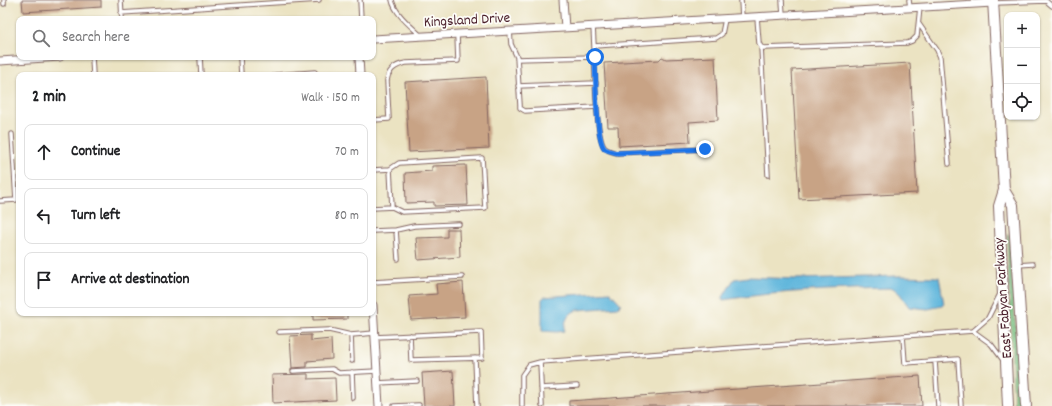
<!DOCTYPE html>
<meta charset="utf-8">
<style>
body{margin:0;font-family:Dekko,sans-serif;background:#f2f2f2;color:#202124}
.controls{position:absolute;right:12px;top:12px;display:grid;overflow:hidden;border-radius:8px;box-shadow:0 1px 3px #0004}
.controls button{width:36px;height:36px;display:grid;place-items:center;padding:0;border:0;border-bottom:1px solid #e0e0e0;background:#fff;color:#202124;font:20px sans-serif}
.stop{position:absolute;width:12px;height:12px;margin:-9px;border:3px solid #1a73e8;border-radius:50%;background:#fff}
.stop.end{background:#1a73e8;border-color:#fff;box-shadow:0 1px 4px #0008}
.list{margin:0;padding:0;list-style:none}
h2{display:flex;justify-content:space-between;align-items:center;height:52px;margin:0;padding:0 16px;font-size:17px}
h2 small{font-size:13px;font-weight:400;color:#757577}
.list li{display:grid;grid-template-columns:26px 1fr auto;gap:12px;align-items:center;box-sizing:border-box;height:56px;margin:0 8px 8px;padding:0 8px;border:1px solid #e0e0e0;border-radius:8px}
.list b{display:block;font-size:15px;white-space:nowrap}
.list em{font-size:13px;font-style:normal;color:#757577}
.icon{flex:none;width:22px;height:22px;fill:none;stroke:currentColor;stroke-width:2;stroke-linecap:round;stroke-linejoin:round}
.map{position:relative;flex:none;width:1052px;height:406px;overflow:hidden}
.search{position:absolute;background:#fff;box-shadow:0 1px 3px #0004;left:16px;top:16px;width:360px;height:44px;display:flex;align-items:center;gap:10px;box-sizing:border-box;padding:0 14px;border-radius:8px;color:#757577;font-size:15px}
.panel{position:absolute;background:#fff;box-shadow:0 1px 3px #0004;left:16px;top:72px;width:360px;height:244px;border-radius:8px}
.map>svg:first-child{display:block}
.green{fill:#7fca89;stroke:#64745a}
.water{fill:#5fb6dc;stroke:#546a84}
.building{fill:#c8a385}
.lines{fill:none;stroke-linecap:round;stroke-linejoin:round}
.lane-casing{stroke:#826460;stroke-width:5.5}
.street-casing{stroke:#826460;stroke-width:9}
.secondary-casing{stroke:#826460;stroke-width:12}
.lane{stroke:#fff;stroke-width:3.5}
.street{stroke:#fff;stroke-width:7}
.secondary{stroke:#fff;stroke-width:10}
.route{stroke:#1a73e8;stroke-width:5}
.labels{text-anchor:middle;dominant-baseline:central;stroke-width:3.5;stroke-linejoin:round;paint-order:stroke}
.street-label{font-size:15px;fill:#4a1f2b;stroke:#fdfcf7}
</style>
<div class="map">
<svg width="1052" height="406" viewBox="0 0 1052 406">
<rect width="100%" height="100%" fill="#fdfcf7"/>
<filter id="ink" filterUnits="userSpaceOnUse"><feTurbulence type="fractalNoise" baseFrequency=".025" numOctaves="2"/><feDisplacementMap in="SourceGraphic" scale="8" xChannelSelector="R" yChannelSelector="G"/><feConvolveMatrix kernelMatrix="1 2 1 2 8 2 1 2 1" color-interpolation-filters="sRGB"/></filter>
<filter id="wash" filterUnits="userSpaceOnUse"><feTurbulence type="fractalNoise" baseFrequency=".012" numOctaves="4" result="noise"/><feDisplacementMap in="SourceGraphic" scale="16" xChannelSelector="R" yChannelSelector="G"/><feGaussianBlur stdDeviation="0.9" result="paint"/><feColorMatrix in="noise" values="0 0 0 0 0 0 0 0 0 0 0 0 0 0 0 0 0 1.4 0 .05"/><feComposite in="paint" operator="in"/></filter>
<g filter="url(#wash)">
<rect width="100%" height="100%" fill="#ebe3c2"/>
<path class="green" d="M 1007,235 L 1009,235 L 1021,406 L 1014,406 Z"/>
<path class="water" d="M 899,276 L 939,277 L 944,304 L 942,306 L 928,309 L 909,307 L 900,294 L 893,288 C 836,289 779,291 723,300 L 723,297 L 734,279 L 748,277 L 796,279 Z
M 610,292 L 621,304 L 618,307 L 577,310 C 567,314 565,321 564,331 L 557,332 L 542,331 L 542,299 L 544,297 Z"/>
<g id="blocks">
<path class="building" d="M 22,0 L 101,0 L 101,7 L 23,12 Z
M 662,57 L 666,59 L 715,57 L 718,120 L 689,122 L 690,142 L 619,146 L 618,127 L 608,127 L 604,63 L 659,60 Z
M 910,63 L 917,193 L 799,199 L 792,70 Z
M 486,77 L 489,148 L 409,152 L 405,82 Z
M 466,165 L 468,205 L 434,206 L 434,202 L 406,203 L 405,173 L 432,171 L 432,166 Z
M 447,229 L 459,229 L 460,257 L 418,260 L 416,238 L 447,237 Z
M 463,282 L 465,317 L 411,320 L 409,296 L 437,294 L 436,284 Z
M 313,313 L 347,313 L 347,319 L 313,320 Z
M 311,335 L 311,341 L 331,339 L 332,359 L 307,361 L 307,367 L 292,368 L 290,336 Z
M 453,371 L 455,406 L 424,406 L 422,373 Z
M 308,374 L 308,379 L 335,378 L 336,400 L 273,403 L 272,375 Z
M 920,376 L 922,406 L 569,406 L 569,401 Z"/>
</g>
</g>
<g filter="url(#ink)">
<use href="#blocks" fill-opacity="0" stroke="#826460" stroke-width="1"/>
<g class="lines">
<g class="lane-casing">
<path id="lane" d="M 4,0 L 4,4
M 121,0 L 122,19
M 360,0 L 361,19
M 392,0 C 395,14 411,26 420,35
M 741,0 L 742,18
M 782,0 L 783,15
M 909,0 L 910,8
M 995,3 L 1046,1 L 1052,6
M 121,13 L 319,0
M 757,17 L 759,43 L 761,47 L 764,48 L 907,43 L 912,41 L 917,36 L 920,7
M 919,24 L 937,50 L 940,57 L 949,164
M 593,26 L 594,46
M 510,31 L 511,44 L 517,57 L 520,105 L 520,108 L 525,111 L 597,107
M 761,47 L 768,175
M 92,57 L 93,75
M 200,57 L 201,75
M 240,57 L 241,75
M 517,59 L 595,57
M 275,75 L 315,72
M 518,86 L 596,83
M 373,120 L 389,119 L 387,81 C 388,70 395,65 406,63 L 458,61 L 457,34
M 705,149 L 617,153 C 614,152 608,151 605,148 C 595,139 595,63 594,46 L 716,38 L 722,34 L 725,19
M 390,169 L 399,163 L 482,158 L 485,208 L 402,212 L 392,207
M 373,170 L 390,169 L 392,207 L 373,208
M 0,201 L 16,200 L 12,134
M 396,230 L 414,226 L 459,224
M 373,231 L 396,230 L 398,259
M 1018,265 L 1033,264
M 373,282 L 462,277
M 973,331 L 988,318 L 1000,294
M 279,332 L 329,330 L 351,335 L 375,333
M 351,335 L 352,361
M 903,336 L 905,363 L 958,359 L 961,406
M 375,337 L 481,332 L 482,358 L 411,360 L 410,335
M 475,358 L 477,406
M 935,361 L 938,406
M 540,362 L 542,406
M 293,371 L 332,369 L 339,373 L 377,371
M 352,372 L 353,398
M 377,383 L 417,381
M 541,388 L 577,386
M 394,406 L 419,405
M 522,406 L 522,375 L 529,365 L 540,362 L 973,331 L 991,344 L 1003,360"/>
</g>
<g class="street-casing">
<path id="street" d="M 563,0 L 565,28
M 373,39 L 993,3
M 359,57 L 360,75
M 0,61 L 60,57
M 373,305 L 379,406"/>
</g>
<g class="secondary-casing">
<path id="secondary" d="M 993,0 L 1004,190 L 999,206 L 1008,406
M 1004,190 L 1013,205 L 1026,406"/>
</g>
<use href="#lane" class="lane"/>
<use href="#street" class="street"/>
<use href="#secondary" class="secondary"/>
</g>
</g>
<g class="lines" filter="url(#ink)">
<path class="route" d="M 595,57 C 596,73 595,140 605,149 C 608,151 614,152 617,153 L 705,149"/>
</g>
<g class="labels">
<g class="street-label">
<text transform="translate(467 21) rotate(-3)">Kingsland Drive</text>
<text transform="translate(1004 298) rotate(-94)">East Fabyan Parkway</text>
</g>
</g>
</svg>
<div class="controls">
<button>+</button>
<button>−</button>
<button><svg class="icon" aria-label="locate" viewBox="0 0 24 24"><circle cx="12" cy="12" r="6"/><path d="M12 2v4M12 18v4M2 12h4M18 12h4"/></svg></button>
</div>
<div class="stop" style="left:595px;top:57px"></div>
<div class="stop end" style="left:705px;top:149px"></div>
<div class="search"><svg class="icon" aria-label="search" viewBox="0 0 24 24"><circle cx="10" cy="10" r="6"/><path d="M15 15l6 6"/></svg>Search here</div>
<section class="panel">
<h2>2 min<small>Walk · 150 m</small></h2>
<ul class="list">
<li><svg class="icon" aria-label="ahead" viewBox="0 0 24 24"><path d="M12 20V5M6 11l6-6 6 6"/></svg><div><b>Continue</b></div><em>70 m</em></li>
<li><svg class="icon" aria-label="left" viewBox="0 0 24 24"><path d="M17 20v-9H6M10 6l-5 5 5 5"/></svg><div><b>Turn left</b></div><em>80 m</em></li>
<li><svg class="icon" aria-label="arrive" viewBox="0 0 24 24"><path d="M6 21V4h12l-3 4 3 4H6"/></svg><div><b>Arrive at destination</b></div></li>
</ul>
</section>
</div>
